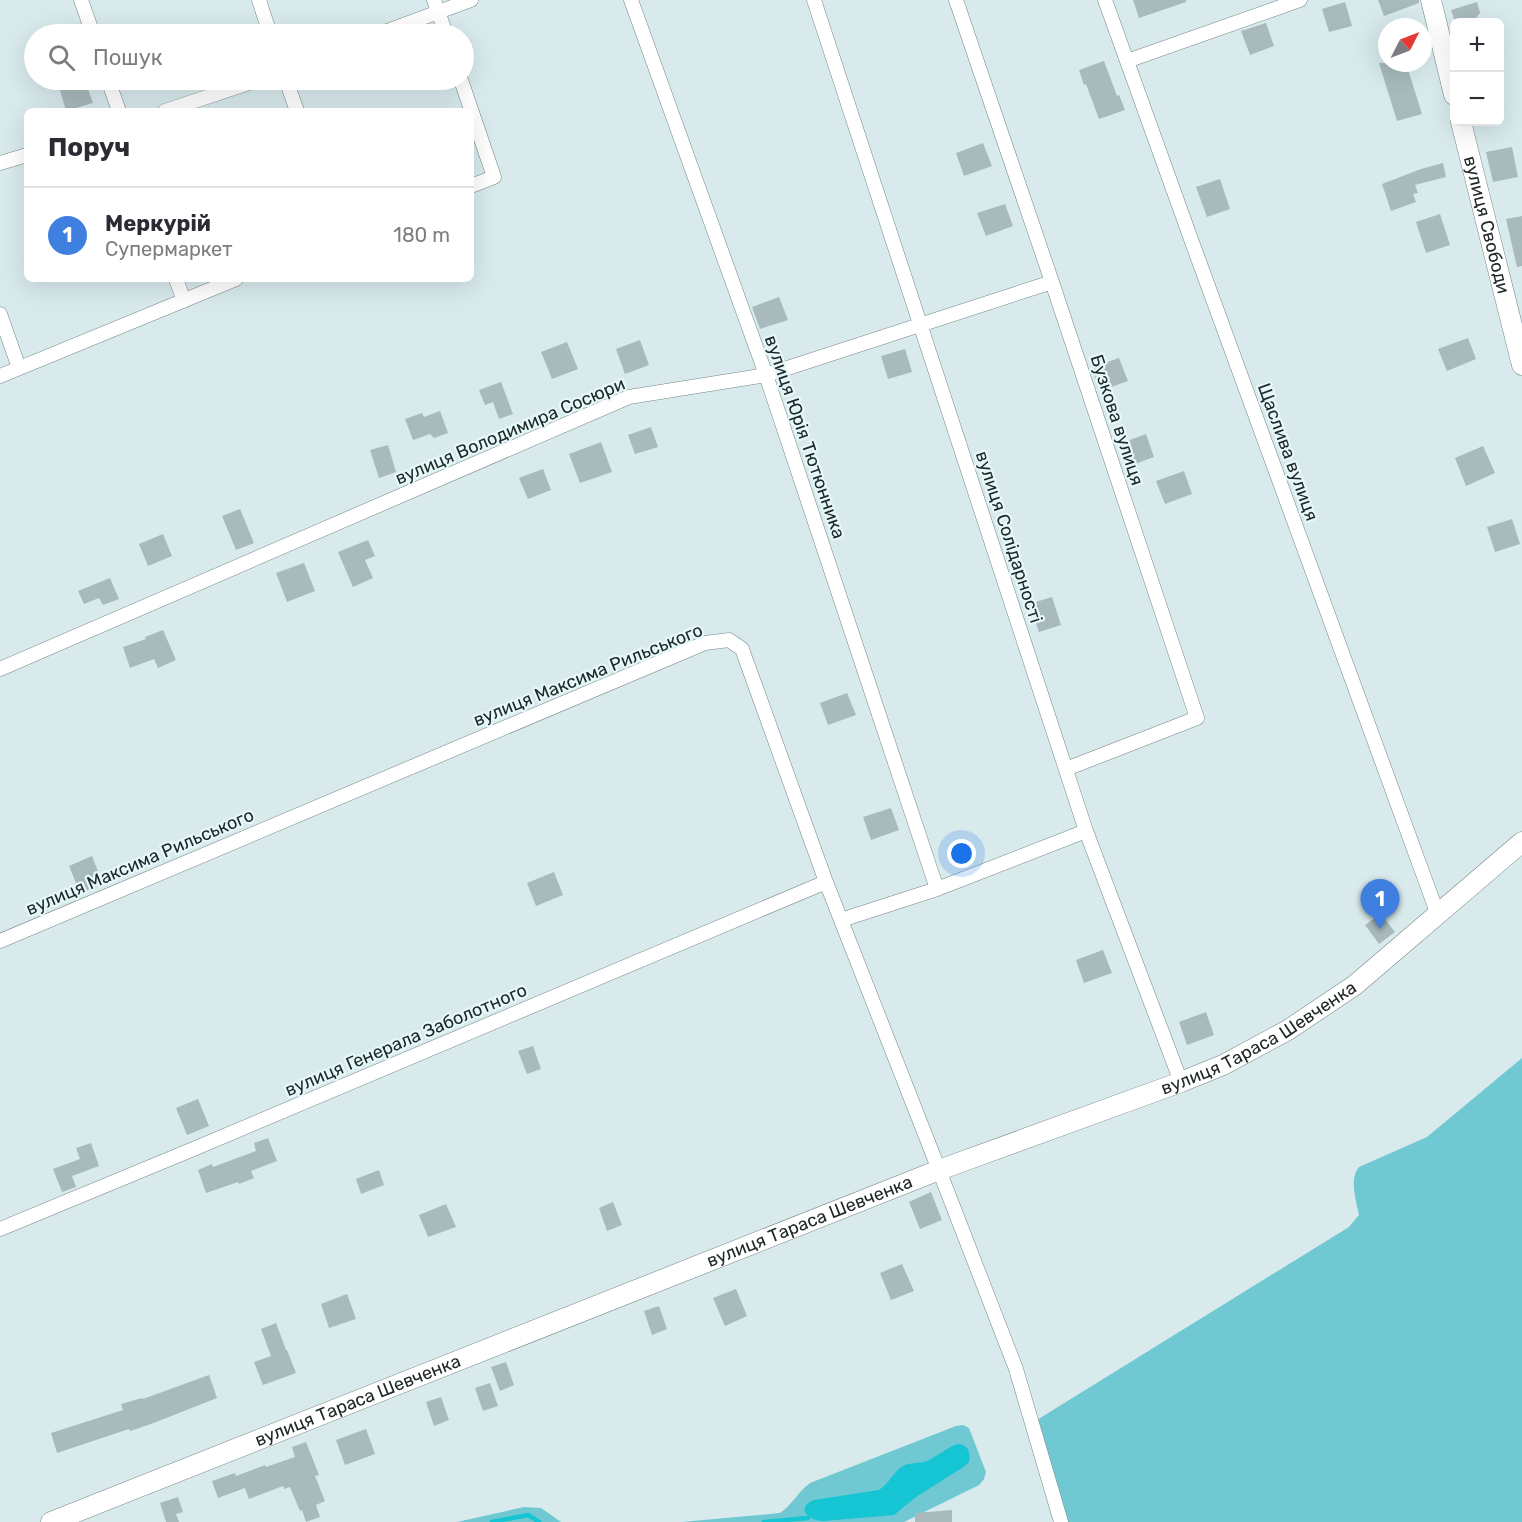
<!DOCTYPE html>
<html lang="uk">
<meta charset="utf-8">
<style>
body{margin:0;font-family:Rubik,sans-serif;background:#f2f2f3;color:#2b2b33}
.controls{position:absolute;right:18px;top:18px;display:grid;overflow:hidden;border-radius:9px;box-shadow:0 6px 24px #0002}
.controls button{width:54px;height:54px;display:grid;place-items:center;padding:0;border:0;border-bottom:2px solid #e1e1e2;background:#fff;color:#2b2b33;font:30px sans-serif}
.compass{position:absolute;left:1378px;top:18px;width:54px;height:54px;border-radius:50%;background:#fff;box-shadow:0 6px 24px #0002;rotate:48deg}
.you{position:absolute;left:962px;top:854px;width:21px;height:21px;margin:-15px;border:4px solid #fff;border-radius:50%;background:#1a73e8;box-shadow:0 0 0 9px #1a73e833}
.badge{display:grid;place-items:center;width:39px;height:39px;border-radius:50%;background:#ae4626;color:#fff;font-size:20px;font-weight:700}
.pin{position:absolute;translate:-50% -50px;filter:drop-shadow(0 2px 3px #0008)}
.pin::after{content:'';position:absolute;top:32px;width:21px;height:18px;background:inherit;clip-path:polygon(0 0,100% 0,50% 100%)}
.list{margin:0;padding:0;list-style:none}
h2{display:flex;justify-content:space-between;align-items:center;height:78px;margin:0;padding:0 24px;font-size:26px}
h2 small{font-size:20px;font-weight:400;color:#7c7c81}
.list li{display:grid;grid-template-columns:39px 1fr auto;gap:18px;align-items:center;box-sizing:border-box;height:96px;padding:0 24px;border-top:2px solid #e1e1e2}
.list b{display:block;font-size:22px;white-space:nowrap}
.list p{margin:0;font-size:20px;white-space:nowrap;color:#7c7c81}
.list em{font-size:20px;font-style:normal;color:#7c7c81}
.icon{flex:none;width:33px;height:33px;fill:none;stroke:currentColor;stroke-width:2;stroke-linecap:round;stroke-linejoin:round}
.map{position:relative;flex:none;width:1522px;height:1522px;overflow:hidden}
.search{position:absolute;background:#fff;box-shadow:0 6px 24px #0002;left:24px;top:24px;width:450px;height:66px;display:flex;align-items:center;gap:15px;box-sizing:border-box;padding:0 21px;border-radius:33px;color:#7c7c81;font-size:22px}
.panel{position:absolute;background:#fff;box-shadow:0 6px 24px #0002;left:24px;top:108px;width:450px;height:174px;border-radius:9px}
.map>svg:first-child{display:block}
.green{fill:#6fc8d2}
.water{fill:#16c5d4}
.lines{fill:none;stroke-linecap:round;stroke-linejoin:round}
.stream{stroke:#16c5d4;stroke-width:4.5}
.building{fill:#a8babc}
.street-casing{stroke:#758688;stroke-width:15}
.secondary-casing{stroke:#758688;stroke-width:21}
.street{stroke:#fff;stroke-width:14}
.secondary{stroke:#fff;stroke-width:20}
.labels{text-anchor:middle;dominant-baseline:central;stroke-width:4.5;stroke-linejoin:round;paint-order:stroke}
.street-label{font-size:18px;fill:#212828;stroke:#e5f8fa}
</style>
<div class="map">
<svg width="1522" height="1522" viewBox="0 0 1522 1522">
<rect width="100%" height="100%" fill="#d8eaec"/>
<path class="green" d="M 1522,1058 L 1522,1522 L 1061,1522 L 1032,1423 L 1349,1227 L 1359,1215 C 1356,1200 1349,1179 1359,1167 L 1427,1137 Z
M 963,1425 L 969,1428 L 986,1472 L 984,1479 L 979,1485 L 904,1522 L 682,1522 L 780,1513 C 792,1505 798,1492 810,1483 L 956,1426 Z
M 524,1507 L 541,1508 L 561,1522 L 457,1522 Z"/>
<path class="water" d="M 957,1444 C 968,1444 971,1452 969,1462 L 965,1466 L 916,1497 L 894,1515 L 823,1521 C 808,1520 795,1508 814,1500 L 879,1490 C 889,1484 893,1472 903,1466 C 910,1462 919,1464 927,1461 C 938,1456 946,1448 957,1444 Z"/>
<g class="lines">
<path class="stream" d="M 492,1522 L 528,1515 L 539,1522
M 764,1522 L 808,1518"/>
</g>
<path class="building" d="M 1133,0 L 1186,0 L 1186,2 L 1139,18 Z
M 1378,0 L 1419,0 L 1419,3 L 1384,16 Z
M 1345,2 L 1352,26 L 1329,32 L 1322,9 Z
M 1477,2 L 1480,13 L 1476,18 L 1477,22 L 1455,22 L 1451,10 Z
M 1266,23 L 1274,46 L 1250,55 L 1241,31 Z
M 1104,61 L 1117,96 L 1119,95 L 1125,110 L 1099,119 L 1086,84 L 1084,85 L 1079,70 Z
M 1379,63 L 1406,63 L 1422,114 L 1397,121 Z
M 82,80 L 85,80 L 93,103 L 66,111 L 59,87 Z
M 983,143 L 992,166 L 964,176 L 956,153 Z
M 1512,147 L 1518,177 L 1493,182 L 1486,152 Z
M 1443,163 L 1446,177 L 1415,185 L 1418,193 L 1413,194 L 1416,202 L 1391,211 L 1382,184 L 1421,169 Z
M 1220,179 L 1230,209 L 1207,217 L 1196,187 Z
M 1005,204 L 1013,226 L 986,236 L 977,213 Z
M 1440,214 L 1450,245 L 1426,253 L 1416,222 Z
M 1522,216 L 1522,266 L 1517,267 L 1506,219 Z
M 779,297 L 788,320 L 760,329 L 752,307 Z
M 1468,338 L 1476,359 L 1447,371 L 1438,349 Z
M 640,340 L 649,365 L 625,374 L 616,349 Z
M 567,342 L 578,369 L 552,379 L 541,352 Z
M 905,349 L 912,372 L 888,379 L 881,356 Z
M 1119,358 L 1128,381 L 1100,391 L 1092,368 Z
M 501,382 L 513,414 L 499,419 L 493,402 L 485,405 L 479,390 Z
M 440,411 L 448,433 L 434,438 L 430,434 L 413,440 L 405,419 L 422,413 L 424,417 Z
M 651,427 L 658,447 L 635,454 L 628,435 Z
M 1146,434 L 1154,457 L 1127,467 L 1119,444 Z
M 601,442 L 612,472 L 580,483 L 569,454 Z
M 388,445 L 396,472 L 379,478 L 370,450 Z
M 1483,446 L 1495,473 L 1466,486 L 1455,458 Z
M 543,469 L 551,490 L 528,499 L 519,478 Z
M 1184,471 L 1192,494 L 1165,504 L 1156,481 Z
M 240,509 L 254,543 L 236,550 L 222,516 Z
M 1512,519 L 1520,544 L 1495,552 L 1487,527 Z
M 163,534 L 172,556 L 148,566 L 139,544 Z
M 368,540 L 375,556 L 365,560 L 373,578 L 353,587 L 338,552 Z
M 304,563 L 315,591 L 287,602 L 276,573 Z
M 110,578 L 119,599 L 103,605 L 99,598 L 84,604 L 78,591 Z
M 1052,597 L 1061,625 L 1039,632 L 1029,604 Z
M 163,630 L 176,660 L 158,668 L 154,659 L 130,668 L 123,647 L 146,639 L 145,637 Z
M 847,693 L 856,715 L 828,725 L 820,703 Z
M 891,808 L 899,830 L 871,840 L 863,817 Z
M 92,856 L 103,884 L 80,893 L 69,866 Z
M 554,872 L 563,895 L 536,906 L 527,883 Z
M 1381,914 L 1395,932 L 1379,944 L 1365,925 Z
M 1103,950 L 1112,973 L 1084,983 L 1076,960 Z
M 1206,1012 L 1214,1035 L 1187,1045 L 1179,1022 Z
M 533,1046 L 541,1069 L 527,1074 L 518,1051 Z
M 198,1099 L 209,1126 L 187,1135 L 176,1108 Z
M 268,1138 L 277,1161 L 251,1171 L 254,1178 L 239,1184 L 238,1182 L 206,1193 L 198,1170 L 212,1164 L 213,1167 L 256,1151 L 254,1143 Z
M 91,1143 L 99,1166 L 72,1176 L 76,1187 L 62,1192 L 53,1169 L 80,1159 L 76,1148 Z
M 379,1170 L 384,1185 L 361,1194 L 356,1179 Z
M 931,1192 L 942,1220 L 920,1229 L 909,1202 Z
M 613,1202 L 622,1225 L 607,1231 L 599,1208 Z
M 446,1204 L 456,1227 L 428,1237 L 419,1215 Z
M 902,1264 L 914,1291 L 891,1300 L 880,1273 Z
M 736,1289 L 747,1316 L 725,1326 L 713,1298 Z
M 347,1294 L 356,1319 L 329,1328 L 321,1304 Z
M 659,1306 L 667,1329 L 652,1335 L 644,1311 Z
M 276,1323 L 286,1350 L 287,1350 L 296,1373 L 263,1385 L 254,1362 L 271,1356 L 261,1329 Z
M 506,1362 L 514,1385 L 500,1391 L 491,1367 Z
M 209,1375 L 217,1398 L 151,1424 L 130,1431 L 129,1429 L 57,1453 L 51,1433 L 123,1410 L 121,1404 L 142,1398 L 143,1399 Z
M 490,1383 L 498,1406 L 483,1411 L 475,1388 Z
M 441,1397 L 449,1420 L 434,1426 L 426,1402 Z
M 366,1429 L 375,1454 L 345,1465 L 336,1440 Z
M 306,1442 L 319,1475 L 315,1476 L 325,1501 L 316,1505 L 320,1517 L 306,1522 L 302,1510 L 300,1511 L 290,1487 L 284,1489 L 283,1486 L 249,1499 L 245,1488 L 218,1498 L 212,1481 L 235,1473 L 236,1476 L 265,1465 L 266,1467 L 295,1457 L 292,1447 Z
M 178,1497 L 183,1512 L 176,1514 L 179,1522 L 166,1522 L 160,1503 Z
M 952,1510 L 952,1522 L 915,1522 L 915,1513 Z"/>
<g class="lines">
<g class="street-casing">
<path id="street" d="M 81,0 L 93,34
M 259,0 L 270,34
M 434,0 L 446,34
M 631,0 L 766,375 L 937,889
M 814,0 L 1086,831 L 1181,1082
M 956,0 L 1052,282 L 1197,718 L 1066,769
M 1105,0 L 1192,242 L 1438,915
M 379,34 L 471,0
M 1127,61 L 1300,0
M 108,80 L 119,111
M 286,80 L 297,111
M 461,80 L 494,177 L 471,186
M 165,111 L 258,80
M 0,163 L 27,155
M 176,279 L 184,301
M 0,314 L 19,368
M 0,376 L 236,279
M 0,669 L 629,397 L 766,375 L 1052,282
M 841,920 L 937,889 L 1086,831
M 0,941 L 705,643 L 729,640 L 742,649 L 826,882 L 939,1170 L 1016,1369 L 1061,1522
M 0,1229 L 191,1150 L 826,882"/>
</g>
<g class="secondary-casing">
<g id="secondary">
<path d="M 1431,0 L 1454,95"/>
<path id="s1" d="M 1461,122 L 1522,365"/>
<path id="s2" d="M 51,1522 L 939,1170 L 1181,1082 L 1223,1065 L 1288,1030 L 1355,985 L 1522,842"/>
</g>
</g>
<use href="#street" class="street"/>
<use href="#secondary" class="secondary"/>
</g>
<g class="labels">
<g class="street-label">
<text stroke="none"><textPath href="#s1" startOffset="106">вулиця Свободи</textPath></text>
<text transform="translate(1117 420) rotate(72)">Бузкова вулиця</text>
<text transform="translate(510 431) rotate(-23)">вулиця Володимира Сосюри</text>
<text transform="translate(805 437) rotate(71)">вулиця Юрія Тютюнника</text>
<text transform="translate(1288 452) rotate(70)">Щаслива вулиця</text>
<text transform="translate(1009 537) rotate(72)">вулиця Солідарності</text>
<text transform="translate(588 675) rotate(-22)">вулиця Максима Рильського</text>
<text transform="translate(140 862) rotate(-23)">вулиця Максима Рильського</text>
<text stroke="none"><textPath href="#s2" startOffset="1302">вулиця Тараса Шевченка</textPath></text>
<text transform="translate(406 1040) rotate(-23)">вулиця Генерала Заболотного</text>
<text stroke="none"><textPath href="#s2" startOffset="816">вулиця Тараса Шевченка</textPath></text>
<text stroke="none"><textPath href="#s2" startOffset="330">вулиця Тараса Шевченка</textPath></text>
</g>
</g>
</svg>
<div class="controls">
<button>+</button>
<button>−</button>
</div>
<svg class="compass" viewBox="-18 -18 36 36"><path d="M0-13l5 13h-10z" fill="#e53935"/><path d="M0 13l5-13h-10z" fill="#7c7c81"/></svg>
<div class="you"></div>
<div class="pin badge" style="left:1380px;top:929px;background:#3f7fe0">1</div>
<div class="search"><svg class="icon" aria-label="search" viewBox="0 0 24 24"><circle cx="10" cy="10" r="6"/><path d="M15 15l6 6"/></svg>Пошук</div>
<section class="panel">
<h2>Поруч<small></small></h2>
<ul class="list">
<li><span class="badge" style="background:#3f7fe0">1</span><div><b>Меркурій</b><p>Супермаркет</p></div><em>180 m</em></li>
</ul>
</section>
</div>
